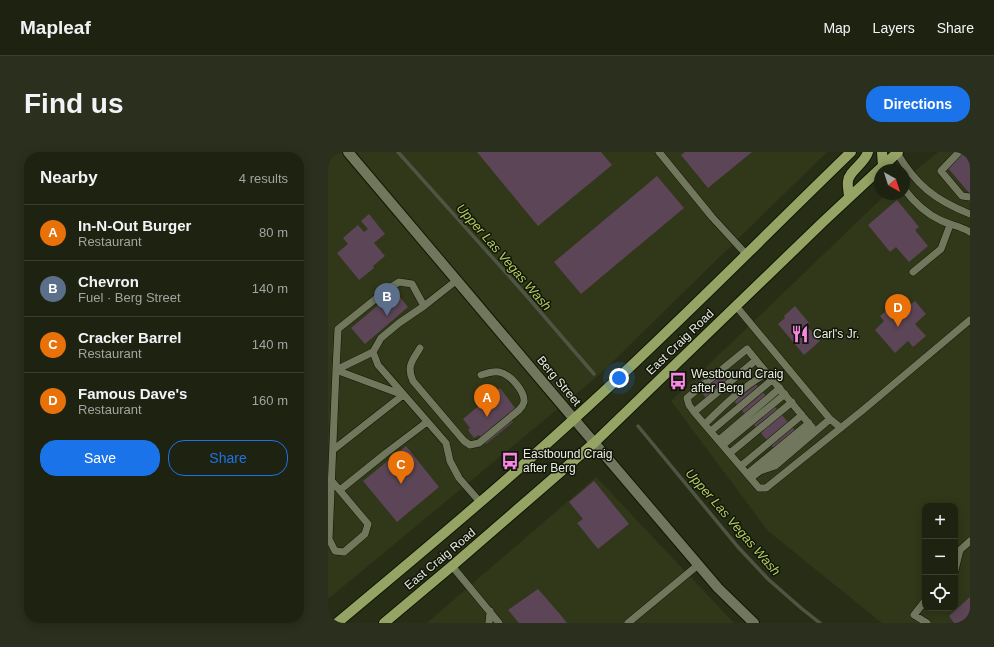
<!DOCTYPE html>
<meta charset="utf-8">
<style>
body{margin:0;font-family:Helvetica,sans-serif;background:#2b2f1e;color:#f1f3f6}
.controls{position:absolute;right:12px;bottom:12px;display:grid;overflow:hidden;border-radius:8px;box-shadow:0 2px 10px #0003}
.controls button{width:36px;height:36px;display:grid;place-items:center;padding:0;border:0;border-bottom:1px solid #3c3f30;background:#1e2210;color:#f1f3f6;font:20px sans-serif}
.compass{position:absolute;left:546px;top:12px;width:36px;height:36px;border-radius:50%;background:#1e2210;box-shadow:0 2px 10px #0003;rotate:141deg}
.you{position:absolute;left:291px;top:226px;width:14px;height:14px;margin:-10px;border:3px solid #fff;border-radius:50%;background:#1a73e8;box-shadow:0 0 0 6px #1a73e833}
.badge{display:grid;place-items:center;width:26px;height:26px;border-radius:50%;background:#1a73e8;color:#fff;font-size:13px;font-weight:700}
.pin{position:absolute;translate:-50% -33px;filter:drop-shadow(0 1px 2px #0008)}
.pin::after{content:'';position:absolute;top:21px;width:14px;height:12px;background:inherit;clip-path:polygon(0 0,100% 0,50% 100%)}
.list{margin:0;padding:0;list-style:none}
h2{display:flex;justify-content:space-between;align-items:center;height:52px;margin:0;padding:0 16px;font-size:17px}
h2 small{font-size:13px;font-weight:400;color:#a1a49f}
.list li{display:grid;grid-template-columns:26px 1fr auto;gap:12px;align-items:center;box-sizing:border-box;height:56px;padding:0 16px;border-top:1px solid #3c3f30}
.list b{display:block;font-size:15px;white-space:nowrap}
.list p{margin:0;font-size:13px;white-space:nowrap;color:#a1a49f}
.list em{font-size:13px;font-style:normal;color:#a1a49f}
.actions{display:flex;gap:8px;padding:12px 16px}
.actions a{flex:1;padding:9px 0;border:1px solid #1a73e8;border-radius:16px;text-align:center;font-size:14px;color:#1a73e8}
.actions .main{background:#1a73e8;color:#fff}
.icon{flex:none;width:22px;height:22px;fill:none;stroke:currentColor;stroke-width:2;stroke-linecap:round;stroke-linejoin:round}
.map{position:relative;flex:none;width:642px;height:471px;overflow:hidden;border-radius:16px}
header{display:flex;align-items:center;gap:24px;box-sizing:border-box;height:56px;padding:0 20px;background:#1e2210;border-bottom:1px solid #3c3f30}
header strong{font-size:19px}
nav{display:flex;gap:22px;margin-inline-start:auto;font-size:14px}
.intro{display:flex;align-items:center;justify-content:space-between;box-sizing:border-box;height:96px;padding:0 24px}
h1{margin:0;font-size:28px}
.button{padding:10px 18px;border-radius:16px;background:#1a73e8;color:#fff;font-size:14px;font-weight:700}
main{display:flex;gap:24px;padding:0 24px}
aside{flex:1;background:#1e2210;border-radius:16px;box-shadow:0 2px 10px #0003}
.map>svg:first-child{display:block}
.built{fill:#303819;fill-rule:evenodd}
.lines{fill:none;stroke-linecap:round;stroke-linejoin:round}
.stream{stroke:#505543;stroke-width:3.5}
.building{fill:#5b4556}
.service-casing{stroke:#111602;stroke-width:8}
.minor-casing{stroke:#111602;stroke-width:12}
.tertiary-casing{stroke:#111602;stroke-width:12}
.primary-casing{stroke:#111602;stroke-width:12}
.service{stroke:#70775d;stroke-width:7}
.minor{stroke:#70775d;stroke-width:10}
.tertiary{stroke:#70775d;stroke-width:10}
.primary{stroke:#95a465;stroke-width:10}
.labels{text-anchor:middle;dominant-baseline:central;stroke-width:3;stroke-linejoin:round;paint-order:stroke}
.poi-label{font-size:12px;fill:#e8edde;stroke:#12150a;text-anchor:start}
.street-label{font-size:12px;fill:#e8edde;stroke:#12150a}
.water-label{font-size:13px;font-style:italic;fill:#b4ce5f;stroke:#12150a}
</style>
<header>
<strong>Mapleaf</strong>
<nav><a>Map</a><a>Layers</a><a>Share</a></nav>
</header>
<div class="intro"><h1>Find us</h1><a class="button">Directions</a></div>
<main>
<aside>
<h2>Nearby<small>4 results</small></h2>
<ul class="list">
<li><span class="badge" style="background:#e8710a">A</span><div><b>In-N-Out Burger</b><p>Restaurant</p></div><em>80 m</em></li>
<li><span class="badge" style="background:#5c6f8a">B</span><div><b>Chevron</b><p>Fuel · Berg Street</p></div><em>140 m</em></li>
<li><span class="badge" style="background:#e8710a">C</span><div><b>Cracker Barrel</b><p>Restaurant</p></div><em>140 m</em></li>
<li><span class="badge" style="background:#e8710a">D</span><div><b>Famous Dave's</b><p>Restaurant</p></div><em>160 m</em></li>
</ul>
<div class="actions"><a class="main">Save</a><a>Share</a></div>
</aside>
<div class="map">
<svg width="642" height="471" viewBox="0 0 642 471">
<rect width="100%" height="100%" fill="#282e16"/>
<path class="built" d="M 0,0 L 499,0 L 272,222 L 0,447 Z
M 610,0 L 642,0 L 642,471 L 554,471 L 440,379 L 343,249 L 552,48 L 559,42 L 576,42 L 576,28 ZM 597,354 L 627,354 L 627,456 L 597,456 Z
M 268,325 L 406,471 L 99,471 Z"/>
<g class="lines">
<path class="stream" d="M 70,0 L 197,142 L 266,222
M 310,274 L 410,395 L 440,427 L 473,456 L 492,471"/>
</g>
<path class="building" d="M 149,0 L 273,0 L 284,13 L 210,74 Z
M 357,0 L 424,0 L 380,36 L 353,3 Z
M 637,0 L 642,0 L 642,42 L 619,15 Z
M 329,24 L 356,56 L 253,142 L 226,110 Z
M 569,48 L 591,75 L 587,78 L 600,94 L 581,110 L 568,95 L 562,100 L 540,73 Z
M 41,62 L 57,82 L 46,91 L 57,104 L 45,114 L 46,116 L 31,128 L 9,101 L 20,92 L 15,86 L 30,73 L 36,80 L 40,77 L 33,69 Z
M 67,139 L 80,155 L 37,192 L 23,176 Z
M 587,149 L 598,162 L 587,172 L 598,184 L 585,195 L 580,189 L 567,201 L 547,178 L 556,169 L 552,164 L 567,152 L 581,154 Z
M 467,154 L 482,172 L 479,174 L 492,189 L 476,203 L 450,172 L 457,166 L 456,164 Z
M 388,216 L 403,234 L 382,251 L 367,233 Z
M 427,231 L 475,288 L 454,306 L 406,249 Z
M 172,236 L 187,256 L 179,263 L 185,270 L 158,292 L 151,283 L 146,286 L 140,278 L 142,276 L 135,267 Z
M 78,294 L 111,335 L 69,370 L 35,329 Z
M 266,329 L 301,372 L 270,397 L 249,371 L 255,367 L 241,350 Z
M 210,437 L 231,461 L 239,471 L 191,471 L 180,458 Z
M 642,445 L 642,471 L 626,471 L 621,464 Z"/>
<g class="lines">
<g class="service-casing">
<path id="service" d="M 331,0 L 384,65 L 418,102
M 631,0 L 613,19 L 634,44 L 642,45
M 569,1 C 588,33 607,48 642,62
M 576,37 C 586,50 597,61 612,68 C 622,73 633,74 642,80
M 585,120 L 613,97 L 622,73
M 129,128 L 96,154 L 71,171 L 53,186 L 45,200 L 50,213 L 118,291 L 122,309 L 131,326 L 152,350
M 408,154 L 502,267 L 513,276
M 92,196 C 85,208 78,214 85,229 L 136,289 L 142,293 L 151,291 L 191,258 C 193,256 195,254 196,250 C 197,239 182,222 171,220 C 165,219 159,221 153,223
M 366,260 L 361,253 L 359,246 L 419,197 L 428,208
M 377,272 C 396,253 416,234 439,221
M 383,279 L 445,227
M 487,279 L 428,208 L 366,260 L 431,336 L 438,336 L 535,258 L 642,168
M 391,288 L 452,236
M 395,293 L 457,242
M 5,298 L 75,243 L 8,218 L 45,200
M 402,301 L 464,250
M 413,314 L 474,263
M 435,316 L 484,275
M 419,322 L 481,271
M 423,326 L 432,319 L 447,314 L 502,267
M 3,328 L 40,372 L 37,382 L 16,400 L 7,399 L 1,387 L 8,218 L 10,177 L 60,137 L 71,130 L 84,132 L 96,154
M 12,338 L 58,301 L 99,270
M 124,414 L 171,471
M 627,418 L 632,398 L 642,389
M 597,449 L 586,463 L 599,471
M 161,471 L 162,459
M 300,471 L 370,413"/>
</g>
<g class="minor-casing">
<path id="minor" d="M 20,0 L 246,267"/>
</g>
<g class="tertiary-casing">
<path id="tertiary" d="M 246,267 L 390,436 L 426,471"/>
</g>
<g class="primary-casing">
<path id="primary" d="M 554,0 L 555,13
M 521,45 C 521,40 519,34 520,29 C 521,19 537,11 540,0
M 9,471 C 93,401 178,330 258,256 C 349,173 435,85 523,0
M 56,471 L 124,414 L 266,291 L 496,69 L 570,0"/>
</g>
<use href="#service" class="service"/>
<use href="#minor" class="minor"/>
<use href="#tertiary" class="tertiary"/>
<use href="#primary" class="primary"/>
</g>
<defs>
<g id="restaurant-bare" transform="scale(1.38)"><path d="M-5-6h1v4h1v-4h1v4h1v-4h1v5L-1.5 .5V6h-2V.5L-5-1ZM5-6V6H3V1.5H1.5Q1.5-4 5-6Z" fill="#fa87e6" stroke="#12150a" stroke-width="2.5" paint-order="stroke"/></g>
<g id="bus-bare" transform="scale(1.38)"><path d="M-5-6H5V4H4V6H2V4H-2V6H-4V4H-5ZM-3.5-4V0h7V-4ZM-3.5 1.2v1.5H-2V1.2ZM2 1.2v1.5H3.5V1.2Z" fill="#fa87e6" stroke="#12150a" stroke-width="2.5" paint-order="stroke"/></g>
</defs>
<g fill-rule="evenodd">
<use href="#restaurant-bare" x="472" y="182"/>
<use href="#bus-bare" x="350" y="229"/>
<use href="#bus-bare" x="182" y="309"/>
</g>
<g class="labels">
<g class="poi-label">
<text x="485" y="182">Carl's Jr.</text>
<text x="363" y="222">Westbound Craig<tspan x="363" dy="14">after Berg</tspan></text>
<text x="195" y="302">Eastbound Craig<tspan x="195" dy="14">after Berg</tspan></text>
</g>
<g class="street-label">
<text transform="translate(352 190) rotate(-44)">East Craig Road</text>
<text transform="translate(231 229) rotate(50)">Berg Street</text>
<text transform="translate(112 407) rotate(-40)">East Craig Road</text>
</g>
<g class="water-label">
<text transform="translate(176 105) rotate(49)">Upper Las Vegas Wash</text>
<text transform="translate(405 370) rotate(49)">Upper Las Vegas Wash</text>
</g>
</g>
</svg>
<div class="controls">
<button>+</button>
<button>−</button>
<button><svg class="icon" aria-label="locate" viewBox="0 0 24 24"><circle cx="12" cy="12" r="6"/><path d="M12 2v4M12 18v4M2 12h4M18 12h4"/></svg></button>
</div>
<svg class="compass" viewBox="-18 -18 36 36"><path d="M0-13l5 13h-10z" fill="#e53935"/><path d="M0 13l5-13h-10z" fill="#a1a49f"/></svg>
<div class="you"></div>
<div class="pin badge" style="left:159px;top:265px;background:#e8710a">A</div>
<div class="pin badge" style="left:59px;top:164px;background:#5c6f8a">B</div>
<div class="pin badge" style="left:73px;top:332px;background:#e8710a">C</div>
<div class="pin badge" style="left:570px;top:175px;background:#e8710a">D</div>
</div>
</main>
